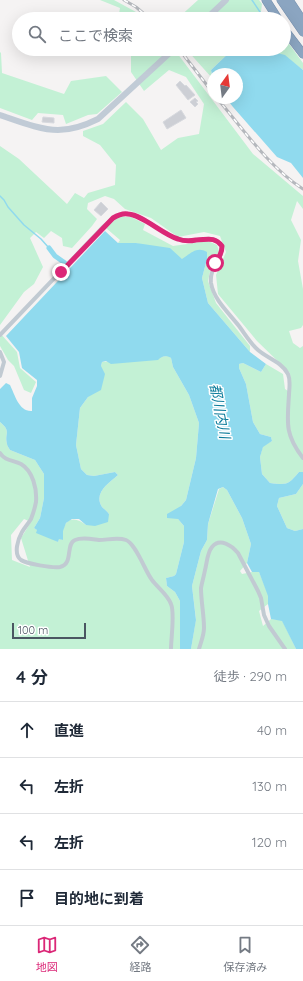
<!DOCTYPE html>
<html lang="ja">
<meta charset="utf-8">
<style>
body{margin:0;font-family:Quicksand,"Noto Sans JP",sans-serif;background:#f2f2f3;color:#1f2937}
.compass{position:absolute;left:207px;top:68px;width:36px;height:36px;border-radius:50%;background:#fff;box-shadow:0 4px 16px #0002;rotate:14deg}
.scale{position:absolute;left:12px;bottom:10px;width:74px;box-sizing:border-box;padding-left:4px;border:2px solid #4a5661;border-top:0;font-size:11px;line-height:14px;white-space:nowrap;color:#4a5661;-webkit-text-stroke:3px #fff;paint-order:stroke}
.stop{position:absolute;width:12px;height:12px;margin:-9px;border:3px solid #db2777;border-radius:50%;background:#fff}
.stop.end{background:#db2777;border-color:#fff;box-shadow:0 1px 4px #0008}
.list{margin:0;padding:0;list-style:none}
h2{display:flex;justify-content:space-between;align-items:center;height:52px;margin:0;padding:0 16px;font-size:17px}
h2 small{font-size:13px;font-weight:400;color:#747a83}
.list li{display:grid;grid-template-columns:26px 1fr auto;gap:12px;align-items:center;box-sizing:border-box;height:56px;padding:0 16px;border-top:1px solid #e0e1e3}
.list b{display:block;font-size:15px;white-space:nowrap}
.list em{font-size:13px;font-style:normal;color:#747a83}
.icon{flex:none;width:22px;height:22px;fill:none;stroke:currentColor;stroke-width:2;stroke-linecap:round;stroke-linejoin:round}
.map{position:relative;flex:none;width:303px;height:649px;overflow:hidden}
.search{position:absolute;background:#fff;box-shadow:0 4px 16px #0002;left:12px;right:12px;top:12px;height:44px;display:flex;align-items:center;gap:10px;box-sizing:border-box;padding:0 14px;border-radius:22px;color:#747a83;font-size:15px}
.sheet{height:276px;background:#fff}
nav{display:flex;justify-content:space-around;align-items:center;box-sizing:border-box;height:56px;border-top:1px solid #e0e1e3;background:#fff;font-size:11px;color:#747a83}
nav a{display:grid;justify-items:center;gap:2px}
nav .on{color:#db2777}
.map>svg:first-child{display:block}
.green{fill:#c3f1d5;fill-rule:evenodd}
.water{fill:#90daee}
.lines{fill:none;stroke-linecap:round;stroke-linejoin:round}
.stream{stroke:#90daee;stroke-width:1.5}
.canal{stroke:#90daee;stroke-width:5}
.building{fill:#cdcfd5;stroke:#d7d9de}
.highway-casing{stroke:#7690ad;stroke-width:9}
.street{stroke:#c1cad2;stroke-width:4}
.secondary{stroke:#c1cbd6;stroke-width:6}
.highway{stroke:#8ba5c1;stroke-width:8}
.rail-casing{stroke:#b5b8bd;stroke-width:3}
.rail{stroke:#fff;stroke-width:1.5;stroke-dasharray:4.5;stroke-linecap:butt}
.route{stroke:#db2777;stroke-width:5}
.labels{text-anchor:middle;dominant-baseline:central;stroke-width:3;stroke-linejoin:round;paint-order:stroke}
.water-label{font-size:14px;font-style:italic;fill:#0c7c9b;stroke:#fff}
</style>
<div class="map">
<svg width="303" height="649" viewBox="0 0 303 649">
<rect width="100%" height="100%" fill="#f5f3f3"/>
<path class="green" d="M 100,0 L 114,0 L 136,12 L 143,19 L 118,19 L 120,8 Z
M 198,0 L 259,0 L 262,4 L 260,19 L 177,19 Z
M 284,37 L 303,63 L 303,70 L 285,56 L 276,53 L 275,49 L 284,49 Z
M 121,49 L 174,49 L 253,154 L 303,196 L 303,209 L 297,201 L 291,220 L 301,240 L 298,261 L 303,289 L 303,325 L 301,328 L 289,331 L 293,343 L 300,348 L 303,346 L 303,472 L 299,472 C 288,485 287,485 270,483 L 262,474 L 260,457 L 263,446 L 272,441 L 271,437 L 260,434 L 253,422 L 246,384 L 239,368 L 239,364 L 243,363 L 261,372 L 266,364 L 283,374 L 285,389 L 291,393 L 290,373 L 257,341 L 218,294 L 216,275 L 226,252 L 220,236 L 204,232 L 178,237 L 151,218 L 125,209 L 114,199 L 105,196 L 88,203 L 87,209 L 97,219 L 92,226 L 72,248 L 63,246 L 62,238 L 51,231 L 44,238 L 36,232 L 30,238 L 43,267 L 34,284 L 24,292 L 0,325 L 0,146 L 19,159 L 67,204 L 75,193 L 84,198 L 88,193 L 115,185 L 116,165 L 100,145 L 83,136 L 83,131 L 103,124 L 126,102 L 143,119 L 161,150 L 178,138 L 199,134 L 204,104 L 186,77 L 169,70 L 144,91 L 131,72 L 131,55 Z
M 186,49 L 195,49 L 201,55 L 205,51 L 203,49 L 233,49 L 211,70 L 212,78 Z
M 0,52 L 1,53 L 2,73 L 64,94 L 71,81 L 106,76 L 122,92 L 97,114 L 88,115 L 66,124 L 63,115 L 38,113 L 32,120 L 0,108 Z
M 118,217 L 131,217 L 145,224 L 143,230 L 173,246 L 208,241 L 217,245 L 219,251 L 211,267 L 208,281 L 216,303 L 250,346 L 250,352 L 208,303 L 202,278 L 207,259 L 182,259 L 136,243 L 118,243 L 120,240 L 106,228 Z
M 0,333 L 17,352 L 20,368 L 36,382 L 31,393 L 24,390 L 14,366 L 8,360 L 0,346 Z
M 168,356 L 171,358 L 173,367 L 189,395 L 199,423 L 196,458 L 186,500 L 181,506 L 178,519 L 184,526 L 184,542 L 176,574 L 174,576 L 166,578 L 167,586 L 175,592 L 180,601 L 180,649 L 0,649 L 0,422 C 12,432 4,433 7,444 C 7,446 9,448 10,450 L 35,460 L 44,474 L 44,498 L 40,518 L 34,528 L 58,542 L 59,538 L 63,540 C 63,537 62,533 63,530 C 67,516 77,518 86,525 L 109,514 C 107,511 104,509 102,507 C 93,493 109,483 118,475 L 115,472 L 94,476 L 87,475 L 81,469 L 76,445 L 80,408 L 88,397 L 101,366 L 102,362 ZM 24,519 L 31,522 L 21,538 L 30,567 L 12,560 L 11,535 Z
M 303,484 L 303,529 L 295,531 L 287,528 L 277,506 L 279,498 L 296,494 Z
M 223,487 L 227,490 L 242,518 L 251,544 L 247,563 L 240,571 L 242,574 L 252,572 L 259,572 L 268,594 L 268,604 L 259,611 L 263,626 L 271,619 L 282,620 L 296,649 L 191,649 L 196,619 L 192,586 L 201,551 L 207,540 L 208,524 L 219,489 Z"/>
<path class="water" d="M 233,49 L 261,49 L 285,55 L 303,70 L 303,178 L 291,163 L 277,157 L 233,107 L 226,98 L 237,98 L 237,74 L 213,74 L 213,80 L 211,70 Z
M 105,231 L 118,243 L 136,243 L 170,248 L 182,259 C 191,253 197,246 207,252 L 207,259 L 202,278 L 208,303 L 250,352 L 266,364 L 261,372 L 243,363 L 239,364 L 239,368 L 246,384 L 253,422 L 260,434 L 271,437 L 272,441 L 263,447 L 260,457 L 262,474 L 270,483 C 287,485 288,485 299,472 L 303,472 L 303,484 L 296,494 L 279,498 L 277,506 L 287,528 L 295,531 L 303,529 L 303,649 L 296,649 L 282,621 L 271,619 L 268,604 L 268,596 L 259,572 L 252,572 L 247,563 L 251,544 L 242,518 L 227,490 L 223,487 L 218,489 L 208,524 L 207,540 L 201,551 L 192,586 L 196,620 L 191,649 L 180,649 L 180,601 L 175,592 L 167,586 L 166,578 L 174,576 L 176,574 L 184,542 L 184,526 L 178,519 L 167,518 L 167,514 L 181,506 L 186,500 L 196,458 L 199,423 L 189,395 L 173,367 L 171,358 C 167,355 161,356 158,360 L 111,364 L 106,361 L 102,362 L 101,366 L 105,374 L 101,390 L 88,397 L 80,408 L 76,445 L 81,469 L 87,475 L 94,476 L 115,472 L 118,475 C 109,483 93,493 102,507 C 104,509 107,511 109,514 L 108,522 L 95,526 L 86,525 L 79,519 L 72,519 L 66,523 L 63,531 L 63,540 L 59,539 L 58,542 L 36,533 L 37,530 L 34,528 L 40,518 L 44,498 L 44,474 L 35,460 L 10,450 C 9,448 7,446 7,444 C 4,433 12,432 0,422 L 0,389 L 6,383 L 10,385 C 15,395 19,412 32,411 L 32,398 L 37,386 L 37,380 L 22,368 L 19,352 L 6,336 Z"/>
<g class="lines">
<path class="stream" d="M 252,0 L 262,15 L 263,19
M 0,196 L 4,200 L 8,207 L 24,225 L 41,239 L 49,248"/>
<path class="canal" d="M 49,248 L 55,256 L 65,263"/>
</g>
<path class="building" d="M 180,81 L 185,86 L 186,85 L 195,95 L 188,100 L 176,85 Z
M 195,98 L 198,101 L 196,102 L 198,104 L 195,107 L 190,102 Z
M 181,110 L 186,118 L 167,129 L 163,122 Z
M 43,117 L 54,118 L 54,123 L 42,122 Z
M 101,202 L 108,209 L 101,216 L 94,210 Z"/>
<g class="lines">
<g class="highway-casing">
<path id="highway" d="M 266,0 L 278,19
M 281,0 L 303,32
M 289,0 L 303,21
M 284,29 L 303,54"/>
</g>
<path class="street" d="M 0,335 L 103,227 C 110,221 116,214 126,214 C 141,213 163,235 178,239 C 184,241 191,241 197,240 C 208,239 214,236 222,246 C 223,260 209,267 211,283 C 214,300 228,312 239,326 C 245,334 250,343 258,350 C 267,358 282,362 288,374 C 291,381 289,389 289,395 C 287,423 285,435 303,458
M 0,352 L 4,362 L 0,376
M 0,453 C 5,461 13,460 21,464 C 33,471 37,489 36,502 C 35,507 33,514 31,519 C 28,524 25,527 22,532 C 18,539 13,554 21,560 C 27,564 52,568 60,567 C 74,564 65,544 75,540 C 82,537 91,539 99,540 C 107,540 118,537 126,540 C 136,544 145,571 152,580 C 158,588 168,595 171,604 C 175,613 171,638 171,649
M 199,649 C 201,642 204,635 204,628 C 204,615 201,601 201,588 C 202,582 204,576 205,570 C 207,563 207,553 212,547 C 220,537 232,546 238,553 L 258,591 L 261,598 L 264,615 L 269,626 L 285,649"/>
<path class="secondary" d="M 206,19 L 226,0
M 0,115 C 18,121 40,130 58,130 C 72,130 86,125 98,119 L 174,49"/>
<use href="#highway" class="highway"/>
<g class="rail-casing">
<path id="rail" d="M 124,0 L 136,7 L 150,19
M 179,49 L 213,93
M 217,98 C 242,128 269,167 303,189"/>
</g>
<use href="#rail" class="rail"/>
</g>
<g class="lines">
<path class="route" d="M 61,272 L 113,218 C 118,215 123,213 128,214 C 143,215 162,234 178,239 C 183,241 191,241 196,240 C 207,240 214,236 222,246 C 222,253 219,257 215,263"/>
</g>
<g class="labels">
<g class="water-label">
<text transform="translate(220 411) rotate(79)">都川内川</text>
</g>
</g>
</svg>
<svg class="compass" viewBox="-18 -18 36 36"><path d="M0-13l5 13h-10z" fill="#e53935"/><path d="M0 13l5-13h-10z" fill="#747a83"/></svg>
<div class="scale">100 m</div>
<div class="stop" style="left:215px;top:263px"></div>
<div class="stop end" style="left:61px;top:272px"></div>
<div class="search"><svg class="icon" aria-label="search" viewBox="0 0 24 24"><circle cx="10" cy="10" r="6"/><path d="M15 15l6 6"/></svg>ここで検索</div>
</div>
<section class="sheet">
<h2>4 分<small>徒歩 · 290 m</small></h2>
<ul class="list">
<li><svg class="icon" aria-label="ahead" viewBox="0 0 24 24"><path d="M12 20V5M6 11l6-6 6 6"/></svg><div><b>直進</b></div><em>40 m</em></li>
<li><svg class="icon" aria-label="left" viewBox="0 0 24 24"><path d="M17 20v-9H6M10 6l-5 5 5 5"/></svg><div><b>左折</b></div><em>130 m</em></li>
<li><svg class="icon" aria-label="left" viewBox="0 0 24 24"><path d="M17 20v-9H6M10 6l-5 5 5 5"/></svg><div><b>左折</b></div><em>120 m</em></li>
<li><svg class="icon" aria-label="arrive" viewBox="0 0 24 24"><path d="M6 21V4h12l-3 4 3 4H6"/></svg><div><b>目的地に到着</b></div></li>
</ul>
</section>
<nav>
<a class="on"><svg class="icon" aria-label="map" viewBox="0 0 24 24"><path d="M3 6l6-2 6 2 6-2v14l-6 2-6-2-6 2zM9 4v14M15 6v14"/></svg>地図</a>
<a><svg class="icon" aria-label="directions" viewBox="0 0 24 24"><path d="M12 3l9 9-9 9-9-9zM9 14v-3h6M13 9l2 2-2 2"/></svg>経路</a>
<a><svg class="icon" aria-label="saved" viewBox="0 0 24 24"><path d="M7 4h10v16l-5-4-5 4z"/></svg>保存済み</a>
</nav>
